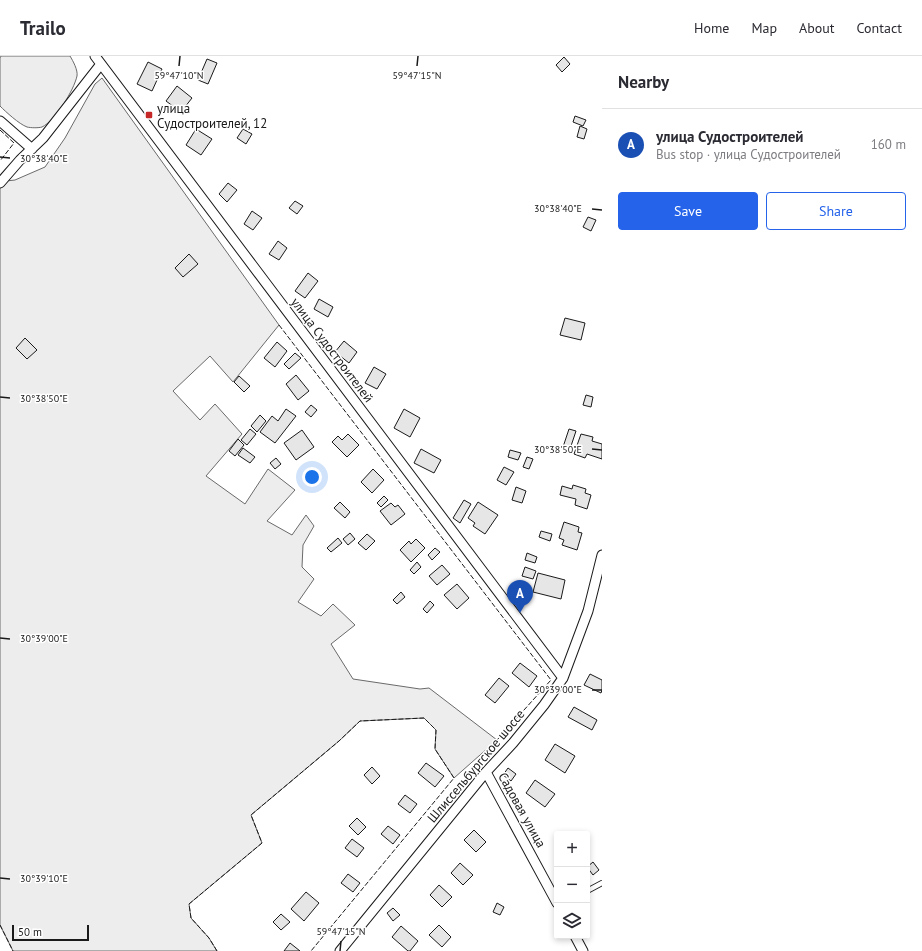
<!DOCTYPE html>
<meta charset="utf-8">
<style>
body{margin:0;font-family:"PT Sans",sans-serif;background:#f7f7f7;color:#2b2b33}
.controls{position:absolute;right:12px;bottom:12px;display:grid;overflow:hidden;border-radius:4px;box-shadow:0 2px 6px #0003}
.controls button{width:36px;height:36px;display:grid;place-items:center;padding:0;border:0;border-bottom:1px solid #e1e1e2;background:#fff;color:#2b2b33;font:20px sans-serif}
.scale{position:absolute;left:12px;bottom:10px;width:77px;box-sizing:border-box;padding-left:4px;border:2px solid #1a1a1a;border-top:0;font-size:11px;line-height:14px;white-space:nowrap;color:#1a1a1a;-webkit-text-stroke:3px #fff;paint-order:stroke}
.you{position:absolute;left:312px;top:421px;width:14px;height:14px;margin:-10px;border:3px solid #fff;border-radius:50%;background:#1a73e8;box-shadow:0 0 0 6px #1a73e833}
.badge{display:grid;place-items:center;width:26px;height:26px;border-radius:50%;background:#2563eb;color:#fff;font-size:13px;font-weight:700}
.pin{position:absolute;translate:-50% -33px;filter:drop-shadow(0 1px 2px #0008)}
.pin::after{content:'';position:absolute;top:21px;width:14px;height:12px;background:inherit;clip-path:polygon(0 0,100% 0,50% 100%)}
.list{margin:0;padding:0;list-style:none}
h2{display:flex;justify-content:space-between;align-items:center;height:52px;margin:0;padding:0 16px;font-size:17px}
h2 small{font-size:13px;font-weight:400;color:#7c7c81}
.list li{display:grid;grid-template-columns:26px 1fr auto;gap:12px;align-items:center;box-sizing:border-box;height:72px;padding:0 16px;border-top:1px solid #e1e1e2}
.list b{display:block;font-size:15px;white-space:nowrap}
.list p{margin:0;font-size:13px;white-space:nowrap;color:#7c7c81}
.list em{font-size:13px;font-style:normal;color:#7c7c81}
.actions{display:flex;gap:8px;padding:12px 16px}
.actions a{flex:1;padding:9px 0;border:1px solid #2563eb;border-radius:4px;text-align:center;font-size:14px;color:#2563eb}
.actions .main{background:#2563eb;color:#fff}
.icon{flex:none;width:22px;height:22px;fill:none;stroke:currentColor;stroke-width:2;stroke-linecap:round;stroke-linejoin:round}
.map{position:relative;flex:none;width:602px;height:895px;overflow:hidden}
header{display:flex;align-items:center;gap:24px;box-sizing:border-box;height:56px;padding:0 20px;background:#fff;border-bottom:1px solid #e1e1e2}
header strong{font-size:19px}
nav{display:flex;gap:22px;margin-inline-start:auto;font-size:14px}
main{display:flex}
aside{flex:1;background:#fff}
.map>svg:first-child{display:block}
.green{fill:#ededed;stroke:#6a6a6a}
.building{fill:#e6e6e6;stroke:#1a1a1a}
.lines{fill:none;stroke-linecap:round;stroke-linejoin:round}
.service-casing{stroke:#1a1a1a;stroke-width:6}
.minor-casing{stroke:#1a1a1a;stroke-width:11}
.service{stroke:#fff;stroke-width:4.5}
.minor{stroke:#fff;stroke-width:9}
.fence{stroke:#1a1a1a;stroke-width:1;stroke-dasharray:5 2;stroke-linecap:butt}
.ticks{fill:none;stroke:#1a1a1a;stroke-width:1.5}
.poi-dot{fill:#c62828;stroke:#fff;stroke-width:1.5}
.labels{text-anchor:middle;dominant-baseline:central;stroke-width:3;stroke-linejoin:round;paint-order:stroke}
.poi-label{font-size:13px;fill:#1a1a1a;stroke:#fff;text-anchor:start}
.street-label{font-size:13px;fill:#1a1a1a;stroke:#fff}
.ticks-label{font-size:10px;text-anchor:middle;fill:#1a1a1a;stroke:#fff;stroke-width:3;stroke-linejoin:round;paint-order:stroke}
</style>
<header>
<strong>Trailo</strong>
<nav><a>Home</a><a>Map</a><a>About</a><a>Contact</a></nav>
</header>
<main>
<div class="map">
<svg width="602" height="895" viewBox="0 0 602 895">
<rect width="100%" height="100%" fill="#fff"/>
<path class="green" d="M 1,0 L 70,0 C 73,5 78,14 77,20 C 74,34 55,65 42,71 C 39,72 31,72 27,71 C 19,68 6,56 0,50 L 0,2 Z
M 102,22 L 279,269 L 233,326 L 210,300 L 173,335 L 200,364 L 215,348 L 242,378 L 206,420 L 245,448 L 268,413 L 295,434 L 267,465 L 292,479 L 306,459 L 314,470 L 303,489 L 302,511 L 314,523 L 298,546 L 321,560 L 333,548 L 355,569 L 331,588 L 353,623 L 420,633 L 429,632 L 497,684 L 454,722 L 435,693 L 436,674 L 424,662 L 360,665 L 339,685 L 251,759 L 262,787 L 189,848 L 191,862 L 209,882 L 217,895 L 13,895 L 0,869 L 0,132 L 6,125 L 15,124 L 45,111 L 65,82 L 95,28 Z"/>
<path class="building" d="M 564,1 L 570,8 L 562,16 L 556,9 Z
M 207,3 L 217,7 L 208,28 L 198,24 Z
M 148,6 L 162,13 L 152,35 L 137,28 Z
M 177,30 L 192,42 L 181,56 L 166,45 Z
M 575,60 L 586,64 L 583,70 L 573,66 Z
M 580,70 L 587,73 L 584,83 L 577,81 Z
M 196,73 L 212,83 L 201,99 L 186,89 Z
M 243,73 L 252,78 L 246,88 L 237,82 Z
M 228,127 L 237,134 L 227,146 L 219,138 Z
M 295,145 L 303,150 L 297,158 L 289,152 Z
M 252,155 L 262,162 L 253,174 L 244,168 Z
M 588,161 L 596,164 L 591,175 L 583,171 Z
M 278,185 L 287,192 L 279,204 L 269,198 Z
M 189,198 L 198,208 L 183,221 L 175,212 Z
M 308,217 L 318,225 L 305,242 L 295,235 Z
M 319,243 L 333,251 L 328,261 L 314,253 Z
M 565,262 L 585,267 L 581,284 L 560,279 Z
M 25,282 L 37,294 L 27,303 L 16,292 Z
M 344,285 L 357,296 L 349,307 L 335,296 Z
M 277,286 L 287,295 L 275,311 L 264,302 Z
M 295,297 L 301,302 L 289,313 L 284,308 Z
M 374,311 L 386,318 L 377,333 L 365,327 Z
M 296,319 L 309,335 L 298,344 L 286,328 Z
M 239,320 L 250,330 L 244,336 L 234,326 Z
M 586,339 L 593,341 L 591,351 L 583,349 Z
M 311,349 L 317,354 L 311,361 L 305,356 Z
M 286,353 L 296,360 L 275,387 L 260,376 L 272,360 L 278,365 Z
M 404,353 L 420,362 L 410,381 L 394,372 Z
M 260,359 L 266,365 L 257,376 L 251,370 Z
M 250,373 L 256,378 L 247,389 L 241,384 Z
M 569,373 L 576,375 L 570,393 L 563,391 Z
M 302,374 L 314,391 L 296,404 L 284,387 Z
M 348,378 L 359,389 L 347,401 L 332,386 L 338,380 L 342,384 Z
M 581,378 L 593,381 L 592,385 L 602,388 L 602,403 L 587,398 L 585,402 L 574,398 Z
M 238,383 L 244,389 L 235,400 L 229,395 Z
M 243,392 L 255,401 L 250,407 L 238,399 Z
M 421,393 L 441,404 L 434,417 L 414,407 Z
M 510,394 L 521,397 L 518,404 L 508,401 Z
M 527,401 L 533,403 L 529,413 L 523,411 Z
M 276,402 L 281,408 L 275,413 L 270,407 Z
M 504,411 L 514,416 L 506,429 L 497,424 Z
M 373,413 L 384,424 L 372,437 L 361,426 Z
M 573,429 L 586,433 L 585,437 L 591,439 L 587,453 L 575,449 L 576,443 L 560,439 L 562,430 L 572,433 Z
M 516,431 L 526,435 L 522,447 L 512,444 Z
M 384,440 L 388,444 L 381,451 L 377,447 Z
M 464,444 L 471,448 L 460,467 L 453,462 Z
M 340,446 L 350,456 L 345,462 L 334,452 Z
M 478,446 L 498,459 L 485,478 L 473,470 L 475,467 L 468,462 Z
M 391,447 L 395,451 L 398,449 L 405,458 L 391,469 L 380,455 Z
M 564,466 L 579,471 L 578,476 L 582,477 L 577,494 L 562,489 L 564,484 L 559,482 Z
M 541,475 L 552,478 L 550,485 L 539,481 Z
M 350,477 L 355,483 L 348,489 L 343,483 Z
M 367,478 L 375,485 L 366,494 L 358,487 Z
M 338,482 L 342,487 L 331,496 L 327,492 Z
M 416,483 L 425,492 L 411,506 L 400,494 L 409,485 L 411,488 Z
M 435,492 L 440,496 L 432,504 L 428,499 Z
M 527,497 L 537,501 L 535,507 L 525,504 Z
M 417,506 L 421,511 L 414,518 L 410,514 Z
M 442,509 L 450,518 L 437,529 L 429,520 Z
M 525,511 L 536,515 L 533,523 L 522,520 Z
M 538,517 L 565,524 L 561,543 L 533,536 Z
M 457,528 L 469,542 L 457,553 L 444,539 Z
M 401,536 L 405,541 L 397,548 L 393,544 Z
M 430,545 L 434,549 L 427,557 L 423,553 Z
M 520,607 L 537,620 L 529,631 L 512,617 Z
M 590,618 L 602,624 L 602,634 L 601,637 L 584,629 Z
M 499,622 L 509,630 L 495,647 L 485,639 Z
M 574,651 L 597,664 L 592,674 L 568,661 Z
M 555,688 L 575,700 L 565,717 L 545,704 Z
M 426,707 L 444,720 L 435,731 L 418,717 Z
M 372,711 L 380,720 L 372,728 L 364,719 Z
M 508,712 L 516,718 L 511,725 L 503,719 Z
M 535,724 L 555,738 L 545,751 L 526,737 Z
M 405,739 L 417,748 L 410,757 L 398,748 Z
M 357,762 L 366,771 L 358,779 L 349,770 Z
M 388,770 L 400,779 L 393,788 L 381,778 Z
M 474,774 L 486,786 L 476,796 L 464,784 Z
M 352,783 L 364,792 L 357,801 L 345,792 Z
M 593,806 L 599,814 L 593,819 L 587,811 Z
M 460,807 L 473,819 L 463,829 L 451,817 Z
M 348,818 L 360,827 L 353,836 L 341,827 Z
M 439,829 L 452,841 L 442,851 L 430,839 Z
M 306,836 L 319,847 L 304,865 L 291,853 Z
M 497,847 L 504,851 L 500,859 L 493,856 Z
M 393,852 L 400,859 L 393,865 L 387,857 Z
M 281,858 L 290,866 L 281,874 L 273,866 Z
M 439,869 L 451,881 L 442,891 L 429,879 Z
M 401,870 L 418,885 L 410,895 L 408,895 L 392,881 Z
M 290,887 L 300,895 L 284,895 Z"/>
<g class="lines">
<g class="service-casing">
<path id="service" d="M 587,835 L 602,827"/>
</g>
<g class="minor-casing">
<path id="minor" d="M 95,0 L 563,622
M 0,65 L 32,93
M 0,127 L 20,104 L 43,82 L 101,8
M 486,716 L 557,847
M 575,880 L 583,895
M 340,895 L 486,716 L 513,687 L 544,649 L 563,622 L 588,555 L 602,499"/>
</g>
<use href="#service" class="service"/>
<use href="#minor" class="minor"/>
<path class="fence" d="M 0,74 L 14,87 L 0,105
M 279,269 L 551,624 L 497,684
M 0,869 L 13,895
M 217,895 L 209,882 L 191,862 L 189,848 L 262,787 L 251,759 L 339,685 L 360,665 L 424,662 L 436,674 L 435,693 L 454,722 L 311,895"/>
</g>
<path class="ticks" d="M 179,10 L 180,0M 417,10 L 418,0M 0,101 L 10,102M 592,153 L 602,154M 0,341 L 10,342M 592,393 L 602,394M 0,582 L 10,583M 592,634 L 602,634M 0,822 L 10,823M 340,895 L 341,885"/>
<rect class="poi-dot" x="145" y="55" width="8" height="8" rx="2"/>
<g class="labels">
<g class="poi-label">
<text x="157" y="52">улица<tspan x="157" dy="15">Судостроителей, 12</tspan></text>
</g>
<g class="street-label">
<text transform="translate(332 294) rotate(53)">улица Судостроителей</text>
<text transform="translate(476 710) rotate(-50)">Шлиссельбургское шоссе</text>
<text transform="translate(522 754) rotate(61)">Садовая улица</text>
</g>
</g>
<g class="ticks-label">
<text x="179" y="23">59°47'10"N</text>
<text x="417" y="23">59°47'15"N</text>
<text x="44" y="106">30°38'40"E</text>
<text x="558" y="156">30°38'40"E</text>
<text x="44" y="346">30°38'50"E</text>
<text x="558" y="397">30°38'50"E</text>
<text x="44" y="586">30°39'00"E</text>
<text x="558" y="637">30°39'00"E</text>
<text x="44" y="826">30°39'10"E</text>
<text x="341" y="879">59°47'15"N</text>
</g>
</svg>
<div class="controls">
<button>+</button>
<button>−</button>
<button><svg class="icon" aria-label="layers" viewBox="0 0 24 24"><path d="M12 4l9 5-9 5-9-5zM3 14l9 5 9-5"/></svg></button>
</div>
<div class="scale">50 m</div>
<div class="you"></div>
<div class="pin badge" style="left:520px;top:557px;background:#1a4fb4">A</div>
</div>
<aside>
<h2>Nearby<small></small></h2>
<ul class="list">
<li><span class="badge" style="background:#1a4fb4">A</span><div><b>улица Судостроителей</b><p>Bus stop · улица Судостроителей</p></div><em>160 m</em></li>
</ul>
<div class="actions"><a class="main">Save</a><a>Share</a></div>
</aside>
</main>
